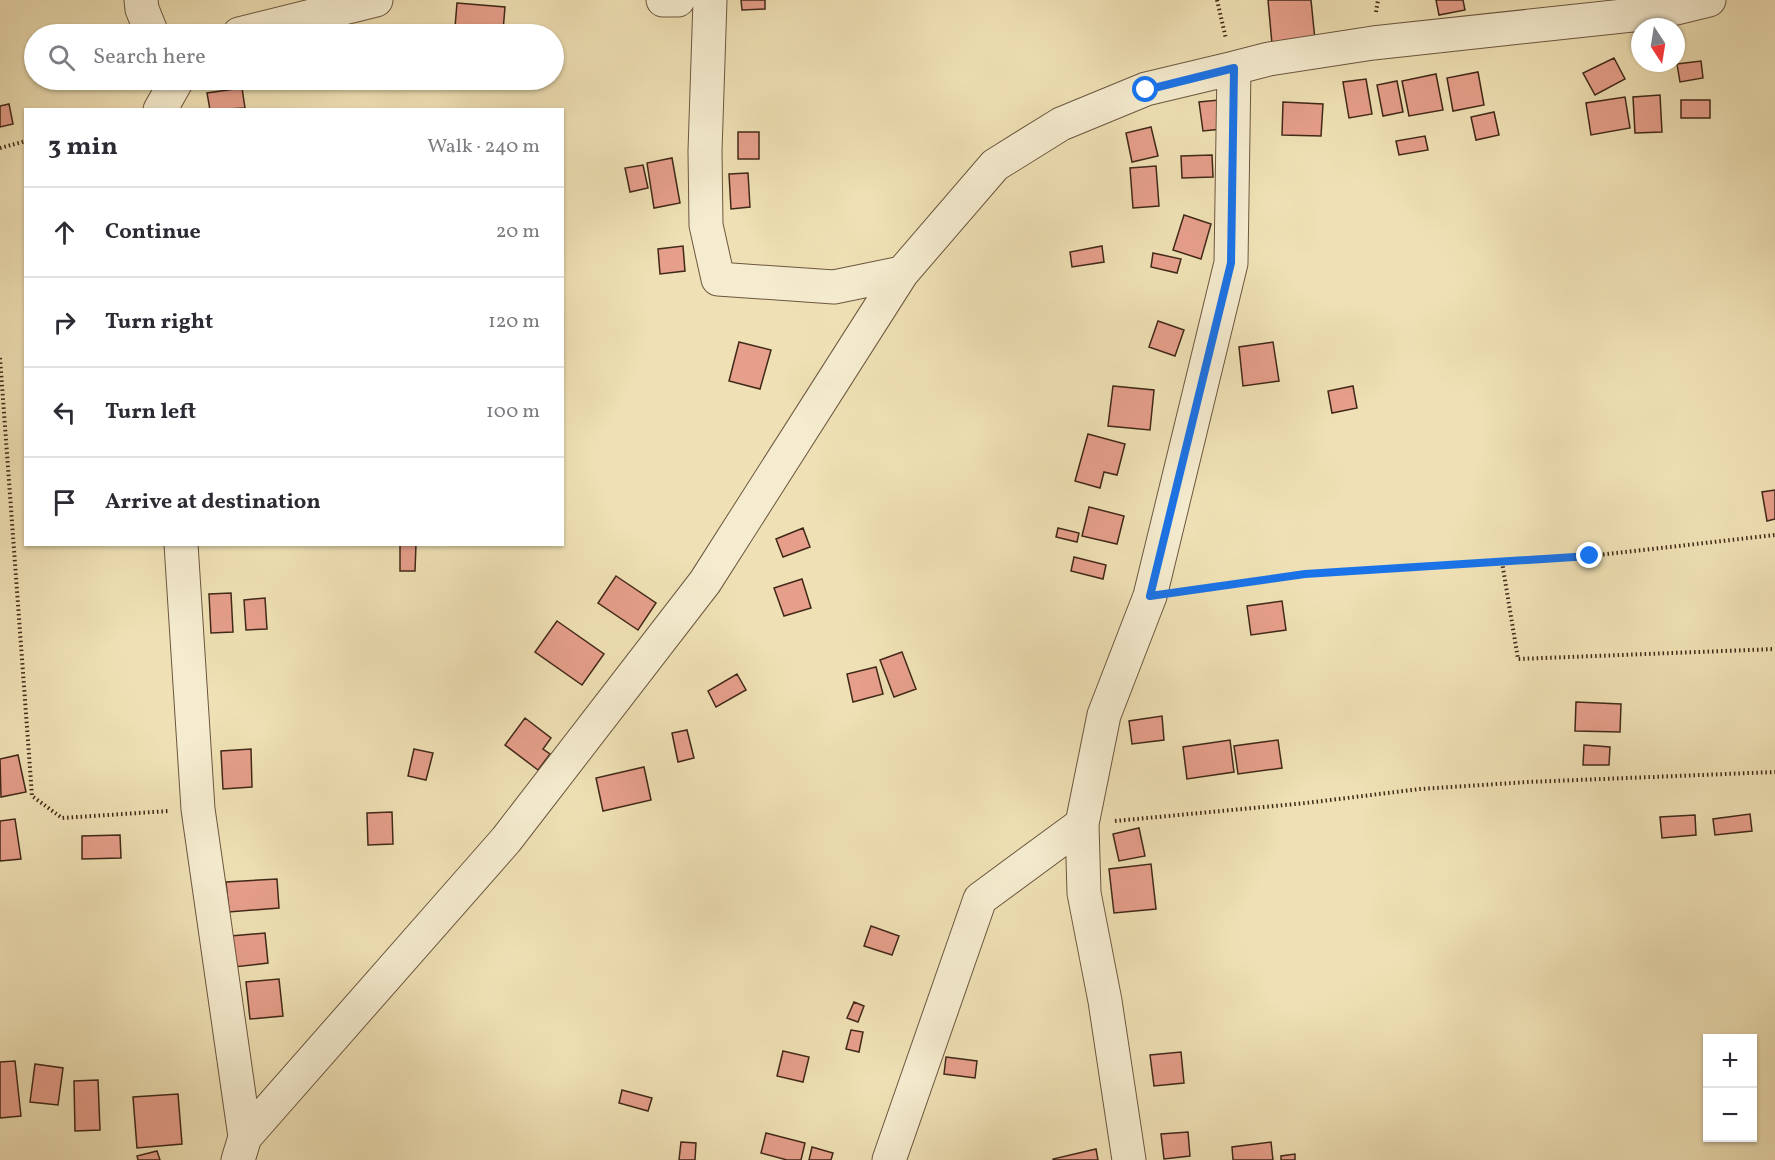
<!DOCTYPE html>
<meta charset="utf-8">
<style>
body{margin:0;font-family:Vollkorn,serif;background:#f7f7f7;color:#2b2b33}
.controls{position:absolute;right:18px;bottom:18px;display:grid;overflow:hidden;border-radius:0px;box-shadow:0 2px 4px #0004}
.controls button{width:54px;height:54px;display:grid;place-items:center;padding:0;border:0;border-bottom:2px solid #e1e1e2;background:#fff;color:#2b2b33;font:30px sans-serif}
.compass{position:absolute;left:1631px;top:18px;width:54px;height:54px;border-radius:50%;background:#fff;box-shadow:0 2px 4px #0004;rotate:168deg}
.stop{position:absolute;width:18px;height:18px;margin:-14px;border:4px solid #1a73e8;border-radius:50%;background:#fff}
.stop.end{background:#1a73e8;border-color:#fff;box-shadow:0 2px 6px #0008}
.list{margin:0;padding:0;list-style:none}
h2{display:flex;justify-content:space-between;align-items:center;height:78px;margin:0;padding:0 24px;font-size:26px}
h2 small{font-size:20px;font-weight:400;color:#7c7c81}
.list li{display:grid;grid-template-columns:39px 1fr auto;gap:18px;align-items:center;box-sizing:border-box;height:90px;padding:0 24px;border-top:2px solid #e1e1e2}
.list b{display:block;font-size:22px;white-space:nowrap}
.list em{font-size:20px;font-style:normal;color:#7c7c81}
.icon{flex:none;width:33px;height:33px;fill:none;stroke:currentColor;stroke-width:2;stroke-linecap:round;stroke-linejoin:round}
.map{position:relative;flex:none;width:1775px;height:1160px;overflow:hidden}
.search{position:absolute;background:#fff;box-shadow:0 2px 4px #0004;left:24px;top:24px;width:540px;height:66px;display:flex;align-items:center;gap:15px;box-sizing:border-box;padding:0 21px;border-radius:33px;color:#7c7c81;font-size:22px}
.panel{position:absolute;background:#fff;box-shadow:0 2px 4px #0004;left:24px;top:108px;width:540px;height:438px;border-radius:0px}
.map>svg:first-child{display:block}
.building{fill:#e69f8b;stroke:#412818;stroke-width:1.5}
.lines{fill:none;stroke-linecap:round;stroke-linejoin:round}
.minor-casing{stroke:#6c563f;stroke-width:35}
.path{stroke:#412818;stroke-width:4;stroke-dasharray:1.5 3;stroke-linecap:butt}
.minor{stroke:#f5eccf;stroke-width:33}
.route{stroke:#1a73e8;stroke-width:8}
</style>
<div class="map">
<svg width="1775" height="1160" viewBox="0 0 1775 1160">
<rect width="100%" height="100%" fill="#efe1b5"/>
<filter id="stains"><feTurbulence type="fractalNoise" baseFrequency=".00333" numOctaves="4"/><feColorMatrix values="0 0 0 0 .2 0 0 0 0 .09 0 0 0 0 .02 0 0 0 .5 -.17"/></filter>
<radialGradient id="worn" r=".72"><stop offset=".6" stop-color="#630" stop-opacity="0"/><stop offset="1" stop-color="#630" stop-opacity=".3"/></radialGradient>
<path class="building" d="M 741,0 L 765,0 L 765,9 L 742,10 Z
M 1268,0 L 1311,0 L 1315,40 L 1272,44 Z
M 1436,0 L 1463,0 L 1465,10 L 1439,15 Z
M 457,3 L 505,7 L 503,31 L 455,27 Z
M 1614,58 L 1625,79 L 1595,95 L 1583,73 Z
M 1701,61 L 1703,78 L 1680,82 L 1677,64 Z
M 1478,72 L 1484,105 L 1453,111 L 1447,78 Z
M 1436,74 L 1443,110 L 1409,116 L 1402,81 Z
M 1366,79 L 1372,114 L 1349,118 L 1343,82 Z
M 224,80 L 241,80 L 242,83 L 224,84 Z
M 1397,81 L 1403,112 L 1383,116 L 1377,85 Z
M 242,88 L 245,108 L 210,110 L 207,93 Z
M 1660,95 L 1662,132 L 1635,133 L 1633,97 Z
M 1625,97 L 1630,128 L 1591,135 L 1586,103 Z
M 1219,100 L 1222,129 L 1203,131 L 1199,102 Z
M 1681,100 L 1710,100 L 1710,118 L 1681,118 Z
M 1283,102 L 1323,104 L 1321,136 L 1282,135 Z
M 9,104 L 13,124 L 0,127 L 0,106 Z
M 1494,112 L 1499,135 L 1476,140 L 1471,117 Z
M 1151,127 L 1158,156 L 1132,162 L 1126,133 Z
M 738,132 L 759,132 L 759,159 L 738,159 Z
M 1425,136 L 1428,150 L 1399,155 L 1396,141 Z
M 1212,155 L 1213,177 L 1182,178 L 1181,156 Z
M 672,158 L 680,203 L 654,208 L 647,163 Z
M 643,165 L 648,188 L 630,192 L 625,168 Z
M 1156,166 L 1159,206 L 1133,208 L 1130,168 Z
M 748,173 L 750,207 L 731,209 L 729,174 Z
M 1184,215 L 1211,224 L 1201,259 L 1173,250 Z
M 683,246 L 685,271 L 660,274 L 658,249 Z
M 1102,246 L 1104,262 L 1072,267 L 1070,252 Z
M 1153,253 L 1181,259 L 1177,273 L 1151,267 Z
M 1158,321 L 1184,330 L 1175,356 L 1149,347 Z
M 739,342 L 771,350 L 760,389 L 729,381 Z
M 1273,342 L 1279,381 L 1243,386 L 1239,347 Z
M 1113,386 L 1154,390 L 1150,430 L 1108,426 Z
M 1353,386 L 1357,408 L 1332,413 L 1328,391 Z
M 1088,434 L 1125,444 L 1117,475 L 1104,472 L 1100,488 L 1075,481 Z
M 1775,490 L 1775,519 L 1767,521 L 1762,492 Z
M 1089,507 L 1124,516 L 1117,544 L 1082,536 Z
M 803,528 L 810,547 L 783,557 L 776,539 Z
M 1058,528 L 1079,533 L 1077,542 L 1056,537 Z
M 400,544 L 416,544 L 415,571 L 400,571 Z
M 1074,557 L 1106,565 L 1103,579 L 1071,571 Z
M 616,576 L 656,603 L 638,630 L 598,603 Z
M 802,579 L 811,608 L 784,616 L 774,588 Z
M 231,593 L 233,632 L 211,633 L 209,594 Z
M 265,598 L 267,629 L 246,630 L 244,600 Z
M 1282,601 L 1286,630 L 1251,635 L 1247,606 Z
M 557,621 L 604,654 L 582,685 L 535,652 Z
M 902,652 L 916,689 L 894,697 L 880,660 Z
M 876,667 L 883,694 L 853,702 L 847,674 Z
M 737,674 L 746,690 L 716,707 L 708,691 Z
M 1576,702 L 1621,704 L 1620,732 L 1575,731 Z
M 1162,716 L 1164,740 L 1132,744 L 1129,721 Z
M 525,718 L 551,738 L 543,749 L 550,754 L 538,770 L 505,745 Z
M 687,730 L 694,758 L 678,762 L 672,733 Z
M 1230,740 L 1234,772 L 1187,779 L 1183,747 Z
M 1278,740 L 1282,768 L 1238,774 L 1234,746 Z
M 1584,745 L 1610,747 L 1609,765 L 1583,765 Z
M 251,749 L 252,787 L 223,789 L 221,751 Z
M 414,749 L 433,753 L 426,780 L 408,776 Z
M 18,755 L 26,792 L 1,797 L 0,759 Z
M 644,767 L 651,800 L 603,811 L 596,778 Z
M 392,812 L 393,844 L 368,845 L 367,813 Z
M 1750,814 L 1752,831 L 1715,835 L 1713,819 Z
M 1695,815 L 1696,835 L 1662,838 L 1660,817 Z
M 15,819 L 21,859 L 0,861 L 0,821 Z
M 1139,828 L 1145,856 L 1119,861 L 1113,834 Z
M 120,835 L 121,858 L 82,859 L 82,836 Z
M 1151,864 L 1156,909 L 1114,913 L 1109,869 Z
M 277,879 L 279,908 L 229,912 L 226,882 Z
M 871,926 L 899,936 L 892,955 L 864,946 Z
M 265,933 L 268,963 L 234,967 L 231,936 Z
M 279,979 L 283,1016 L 250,1019 L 246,982 Z
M 854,1002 L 864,1006 L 858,1022 L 847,1018 Z
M 851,1030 L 863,1032 L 859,1052 L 846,1049 Z
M 783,1051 L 809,1057 L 803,1082 L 777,1076 Z
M 1181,1052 L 1184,1083 L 1154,1086 L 1150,1055 Z
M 946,1057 L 977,1061 L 975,1078 L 944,1074 Z
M 15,1061 L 21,1116 L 0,1118 L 0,1062 Z
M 35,1064 L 63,1068 L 58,1105 L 30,1102 Z
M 98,1080 L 100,1130 L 75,1131 L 74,1081 Z
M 622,1090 L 652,1098 L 648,1111 L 619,1103 Z
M 178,1094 L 182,1144 L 137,1148 L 133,1097 Z
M 1188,1132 L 1190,1156 L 1164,1159 L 1161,1134 Z
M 766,1133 L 805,1143 L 801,1160 L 787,1160 L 761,1153 Z
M 681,1142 L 696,1143 L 695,1160 L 679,1160 Z
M 1271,1142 L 1273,1160 L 1233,1160 L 1232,1147 Z
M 812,1147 L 833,1153 L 831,1160 L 809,1160 Z
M 1096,1149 L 1098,1160 L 1053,1160 L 1053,1159 Z
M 157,1151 L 160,1160 L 138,1160 L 137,1156 Z
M 1295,1154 L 1295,1160 L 1281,1160 L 1281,1156 Z"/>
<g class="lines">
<g class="minor-casing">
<path id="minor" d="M 141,0 L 142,9 L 152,34
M 663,0 L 678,0
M 710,0 L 705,151 L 706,225 L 718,279 L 834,287 L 902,273
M 239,34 L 376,0
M 160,110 L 177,80
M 181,544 L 198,809 L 245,1137 L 238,1160
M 1082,824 L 1084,893 L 1105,1001 L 1129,1160
M 245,1137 L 506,840 L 705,582 L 902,273 L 995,165 L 1061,124 L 1146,89 L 1234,68
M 889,1160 L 980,899 L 1082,824 L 1104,715 L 1150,596 L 1231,263 L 1234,68 L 1269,59 L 1373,43 L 1660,12 L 1709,0"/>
</g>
<path class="path" d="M 1217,0 L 1226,39
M 1376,12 L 1378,0
M 0,148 L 26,141
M 0,358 L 32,796 L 62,818 L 169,811
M 1502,562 L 1518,659 L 1775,649
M 1182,592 L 1305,574 L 1590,556 L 1775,535
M 1115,821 L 1306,803 L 1420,789 L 1528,782 L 1775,772"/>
<use href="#minor" class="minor"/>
</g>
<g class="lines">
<path class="route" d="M 1146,90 L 1234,68 L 1231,263 L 1150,596 L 1305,574 L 1590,556"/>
</g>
<rect width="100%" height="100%" filter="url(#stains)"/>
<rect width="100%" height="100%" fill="url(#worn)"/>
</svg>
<div class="controls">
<button>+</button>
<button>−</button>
</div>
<svg class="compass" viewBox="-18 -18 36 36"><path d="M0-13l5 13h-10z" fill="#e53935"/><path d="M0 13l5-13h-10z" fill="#7c7c81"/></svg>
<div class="stop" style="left:1146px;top:90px"></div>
<div class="stop end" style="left:1590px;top:556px"></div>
<div class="search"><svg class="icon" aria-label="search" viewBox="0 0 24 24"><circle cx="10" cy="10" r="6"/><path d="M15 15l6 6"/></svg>Search here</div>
<section class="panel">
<h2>3 min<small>Walk · 240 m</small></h2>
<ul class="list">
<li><svg class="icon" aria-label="ahead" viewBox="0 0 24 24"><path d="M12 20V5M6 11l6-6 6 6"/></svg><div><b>Continue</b></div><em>20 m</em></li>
<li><svg class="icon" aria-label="right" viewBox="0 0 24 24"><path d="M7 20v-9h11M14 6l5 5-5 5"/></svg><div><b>Turn right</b></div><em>120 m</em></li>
<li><svg class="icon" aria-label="left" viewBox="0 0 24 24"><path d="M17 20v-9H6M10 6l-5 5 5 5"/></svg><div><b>Turn left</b></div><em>100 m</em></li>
<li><svg class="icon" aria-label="arrive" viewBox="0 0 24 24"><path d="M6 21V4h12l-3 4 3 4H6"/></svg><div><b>Arrive at destination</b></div></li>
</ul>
</section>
</div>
